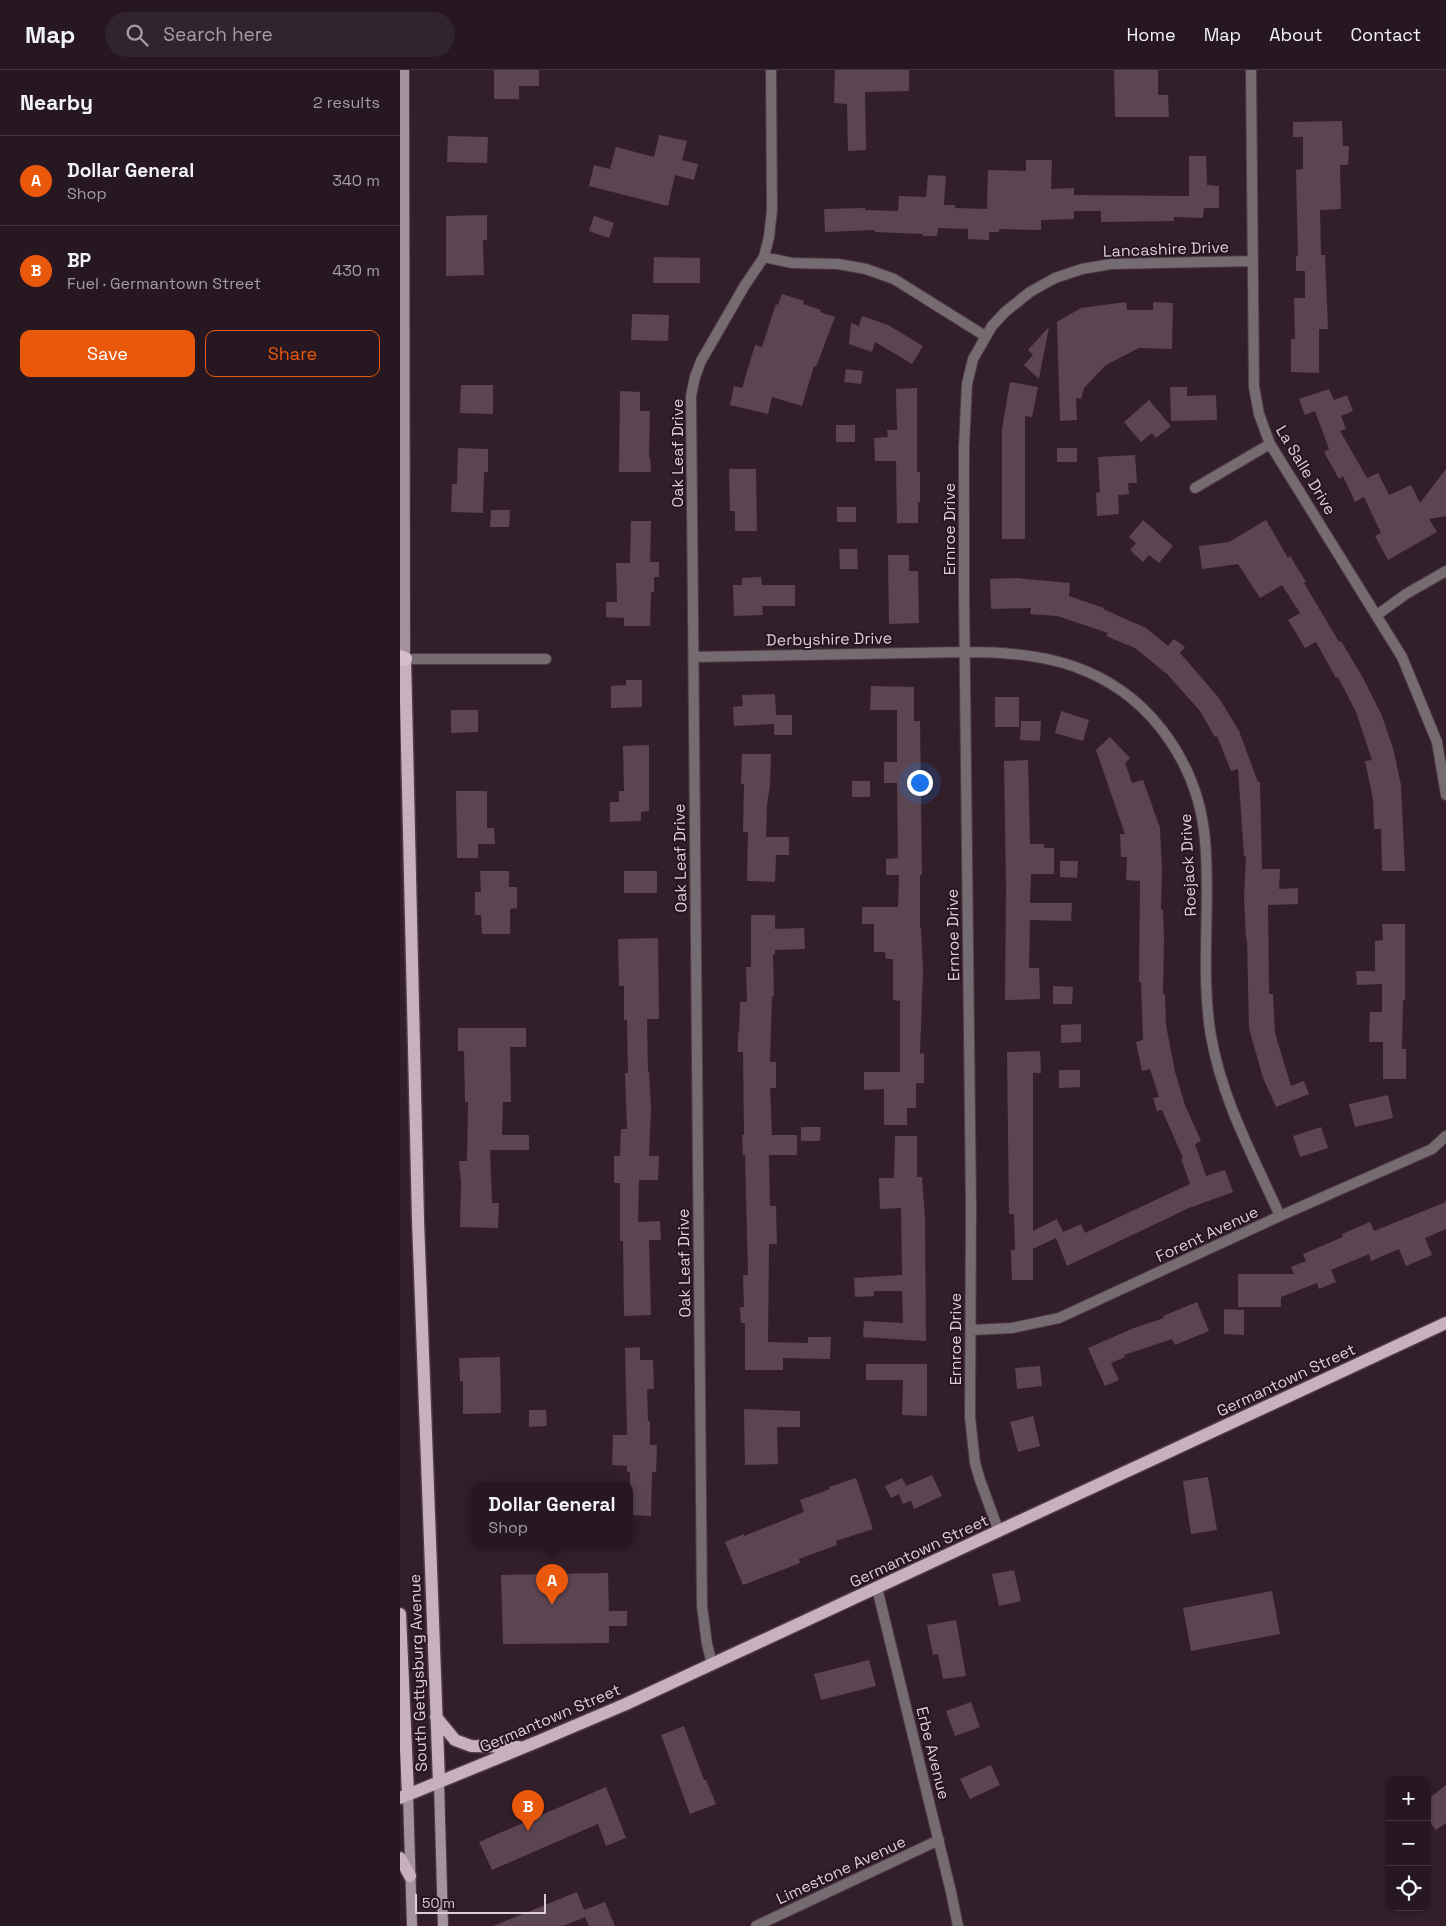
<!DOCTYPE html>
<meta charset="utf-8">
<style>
body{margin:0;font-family:"Space Grotesk",sans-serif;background:#32242d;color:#f1f3f6}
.controls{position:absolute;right:15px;bottom:15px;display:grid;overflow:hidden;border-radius:10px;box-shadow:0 1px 4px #0004}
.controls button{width:45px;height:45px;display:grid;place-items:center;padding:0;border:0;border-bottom:1px solid #42363e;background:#261720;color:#f1f3f6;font:25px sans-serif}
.scale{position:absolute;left:15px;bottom:12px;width:131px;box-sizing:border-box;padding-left:5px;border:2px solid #dcced5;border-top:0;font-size:14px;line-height:18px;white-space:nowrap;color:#dcced5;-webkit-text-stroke:4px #281521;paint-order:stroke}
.you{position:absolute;left:519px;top:712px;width:18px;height:18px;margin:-12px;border:4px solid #fff;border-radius:50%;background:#1a73e8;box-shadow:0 0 0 8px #1a73e833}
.badge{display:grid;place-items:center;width:32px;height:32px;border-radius:50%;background:#ea580c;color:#fff;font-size:16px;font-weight:700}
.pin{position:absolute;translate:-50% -41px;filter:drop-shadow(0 1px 2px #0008)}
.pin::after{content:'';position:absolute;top:26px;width:18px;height:15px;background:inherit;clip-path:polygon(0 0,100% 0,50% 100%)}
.popup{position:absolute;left:71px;top:1412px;width:162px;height:65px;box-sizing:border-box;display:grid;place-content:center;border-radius:10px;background:#261720;filter:drop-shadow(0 1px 4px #0005);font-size:16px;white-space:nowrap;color:#a49fa5}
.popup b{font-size:19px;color:#f1f3f6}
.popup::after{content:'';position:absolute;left:50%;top:100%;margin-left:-10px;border:10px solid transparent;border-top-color:#261720}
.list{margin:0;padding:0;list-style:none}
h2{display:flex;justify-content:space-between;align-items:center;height:65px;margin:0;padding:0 20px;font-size:21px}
h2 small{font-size:16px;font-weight:400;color:#a49fa5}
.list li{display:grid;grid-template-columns:32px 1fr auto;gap:15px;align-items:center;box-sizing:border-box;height:90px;padding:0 20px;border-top:1px solid #42363e}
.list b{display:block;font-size:19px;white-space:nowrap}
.list p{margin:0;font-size:16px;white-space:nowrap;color:#a49fa5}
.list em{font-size:16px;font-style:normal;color:#a49fa5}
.actions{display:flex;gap:10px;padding:15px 20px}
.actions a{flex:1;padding:11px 0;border:1px solid #ea580c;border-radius:10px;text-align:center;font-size:18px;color:#ea580c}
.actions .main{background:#ea580c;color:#fff}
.icon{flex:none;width:28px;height:28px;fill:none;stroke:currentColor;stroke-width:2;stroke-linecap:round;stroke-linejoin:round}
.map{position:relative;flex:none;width:1046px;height:1856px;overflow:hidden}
header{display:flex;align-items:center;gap:30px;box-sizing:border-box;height:70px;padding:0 25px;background:#261720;border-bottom:1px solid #42363e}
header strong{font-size:24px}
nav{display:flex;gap:28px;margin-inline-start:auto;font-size:18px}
.search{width:350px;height:45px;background:#32242d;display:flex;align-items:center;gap:12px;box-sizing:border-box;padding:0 18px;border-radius:28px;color:#a49fa5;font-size:19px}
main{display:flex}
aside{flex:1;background:#261720}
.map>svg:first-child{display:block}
.building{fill:#5b4551}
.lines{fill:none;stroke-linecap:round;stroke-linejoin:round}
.minor-casing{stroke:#4e3b45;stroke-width:12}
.secondary-casing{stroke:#4e3b45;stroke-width:12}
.primary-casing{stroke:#4e3b45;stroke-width:15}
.trunk-casing{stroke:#4e3b45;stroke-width:16}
.minor{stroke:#766b71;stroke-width:10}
.secondary{stroke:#a4929c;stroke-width:10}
.primary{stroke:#c7b1bd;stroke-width:12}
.trunk{stroke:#d7becc;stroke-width:14}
.labels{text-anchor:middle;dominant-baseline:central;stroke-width:4;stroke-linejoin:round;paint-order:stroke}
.street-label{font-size:16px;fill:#dcced5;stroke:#281521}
</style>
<header>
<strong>Map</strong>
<div class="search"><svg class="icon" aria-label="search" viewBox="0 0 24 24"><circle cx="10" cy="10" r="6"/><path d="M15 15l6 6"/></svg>Search here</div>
<nav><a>Home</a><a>Map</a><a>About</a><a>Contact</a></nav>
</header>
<main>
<aside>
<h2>Nearby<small>2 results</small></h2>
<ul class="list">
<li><span class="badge">A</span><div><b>Dollar General</b><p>Shop</p></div><em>340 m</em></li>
<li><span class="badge">B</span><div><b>BP</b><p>Fuel · Germantown Street</p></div><em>430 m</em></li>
</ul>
<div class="actions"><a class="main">Save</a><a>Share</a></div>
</aside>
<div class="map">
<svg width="1046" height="1856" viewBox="0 0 1046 1856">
<rect width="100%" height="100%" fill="#331f2a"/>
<path class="building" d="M 94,0 L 139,0 L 139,16 L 119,16 L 119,29 L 94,29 Z
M 435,0 L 509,0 L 509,21 L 465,22 L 466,80 L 448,81 L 447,34 L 434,33 Z
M 714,0 L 758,0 L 758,25 L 768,25 L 769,47 L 715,47 Z
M 942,51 L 943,76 L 949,76 L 948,95 L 940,95 L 941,139 L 920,140 L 921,185 L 925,185 L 928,259 L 919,259 L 919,303 L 891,302 L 891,269 L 895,269 L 894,228 L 905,228 L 905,201 L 896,201 L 896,186 L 898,186 L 896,100 L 903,99 L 903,67 L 893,67 L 893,52 Z
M 259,65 L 287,71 L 282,90 L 298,94 L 294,110 L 275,105 L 268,136 L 189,116 L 194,95 L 210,99 L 216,77 L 254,87 Z
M 48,66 L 88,67 L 87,93 L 47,92 Z
M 789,86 L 806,86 L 807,115 L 819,116 L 819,138 L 804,138 L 803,148 L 774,147 L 774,151 L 701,152 L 701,141 L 674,141 L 674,149 L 641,150 L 641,160 L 599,159 L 599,162 L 589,162 L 589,170 L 568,169 L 568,159 L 538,158 L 537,166 L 523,166 L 523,164 L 475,162 L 475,160 L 425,162 L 424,139 L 465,138 L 465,140 L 498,141 L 499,126 L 526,127 L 528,105 L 546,106 L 544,135 L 555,135 L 555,138 L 587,139 L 588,100 L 626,101 L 626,90 L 652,90 L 651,119 L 674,118 L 674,125 L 789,126 Z
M 87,145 L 87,170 L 83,170 L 84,205 L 46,206 L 46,146 Z
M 194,146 L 214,153 L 209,168 L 189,161 Z
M 254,187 L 300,188 L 300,213 L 253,213 Z
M 382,224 L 404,231 L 403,234 L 421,240 L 420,242 L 435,247 L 416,297 L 414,296 L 402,336 L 372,327 L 368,344 L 330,335 L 334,316 L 342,318 L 355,275 L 362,277 L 376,234 L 378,235 Z
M 726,232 L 727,240 L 753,240 L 753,232 L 773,233 L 772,279 L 739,278 L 706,295 L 684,318 L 681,329 L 676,328 L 677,350 L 660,351 L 657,252 L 681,238 Z
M 232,244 L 269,245 L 268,271 L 231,270 Z
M 462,246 L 488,255 L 523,276 L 512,294 L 475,272 L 472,282 L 449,274 L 451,253 L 459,256 Z
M 649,257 L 642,293 L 639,309 L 624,295 L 633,285 L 628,280 Z
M 446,299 L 463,301 L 461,314 L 444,312 Z
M 610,312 L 638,317 L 632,347 L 625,346 L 625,469 L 602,469 L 602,359 Z
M 61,315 L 93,315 L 93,344 L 60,343 Z
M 770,317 L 787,317 L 787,326 L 816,325 L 817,350 L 771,351 Z
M 517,318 L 517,402 L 520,402 L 520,432 L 518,432 L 518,453 L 497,453 L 496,391 L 475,391 L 474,368 L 488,367 L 487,360 L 497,360 L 496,319 Z
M 929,319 L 934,330 L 947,325 L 953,341 L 941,346 L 946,359 L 940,361 L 967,408 L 978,403 L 989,425 L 1011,415 L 1020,433 L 1046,399 L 1046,446 L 1029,449 L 1037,462 L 988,490 L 975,466 L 981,463 L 964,427 L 955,432 L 943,406 L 939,409 L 924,382 L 929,379 L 915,341 L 905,345 L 899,329 Z
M 220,321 L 240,322 L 240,341 L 250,341 L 249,388 L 250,388 L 251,402 L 219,402 Z
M 749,330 L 771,356 L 756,368 L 752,363 L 741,372 L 724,352 Z
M 436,355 L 455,355 L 455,372 L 436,372 Z
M 58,378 L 88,379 L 88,402 L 84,402 L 83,443 L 51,442 L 52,414 L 57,414 Z
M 657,378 L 677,378 L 677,392 L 657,392 Z
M 735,385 L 737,413 L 728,413 L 729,424 L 718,425 L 719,444 L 697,446 L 696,423 L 700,422 L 698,387 Z
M 329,399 L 356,399 L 357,461 L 335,461 L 335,441 L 330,441 Z
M 437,437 L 456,437 L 456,452 L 437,452 Z
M 91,440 L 110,440 L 109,457 L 90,457 Z
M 743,450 L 773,476 L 759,493 L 749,485 L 743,492 L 730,480 L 736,473 L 729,467 Z
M 866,450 L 888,488 L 890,486 L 906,512 L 904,513 L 939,572 L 941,571 L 963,608 L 982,646 L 993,678 L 1001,715 L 1005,801 L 982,801 L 981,759 L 974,759 L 973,729 L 965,691 L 972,690 L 956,642 L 938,607 L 936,608 L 916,572 L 905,578 L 888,550 L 900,543 L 882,515 L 860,528 L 838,494 L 802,499 L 799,476 L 829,472 Z
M 231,451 L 251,451 L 250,492 L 259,492 L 259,507 L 254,507 L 254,522 L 251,522 L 250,556 L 224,556 L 224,548 L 206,547 L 206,532 L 217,532 L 216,493 L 230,493 Z
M 439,479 L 457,479 L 458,499 L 440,499 Z
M 488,485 L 509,485 L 509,501 L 518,501 L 519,553 L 489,554 Z
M 361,507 L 362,515 L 395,515 L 395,536 L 362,536 L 363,545 L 334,546 L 333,515 L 342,515 L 342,508 Z
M 616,508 L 670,513 L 669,526 L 704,538 L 703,539 L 746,558 L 768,576 L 774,569 L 785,577 L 780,583 L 819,628 L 839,661 L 858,712 L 860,712 L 862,799 L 880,799 L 879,819 L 898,818 L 898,834 L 868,835 L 869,924 L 873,924 L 875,963 L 891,1016 L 904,1011 L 909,1024 L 876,1037 L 863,1008 L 849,958 L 847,869 L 846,869 L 844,827 L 846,786 L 844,786 L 838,699 L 831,701 L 817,666 L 815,667 L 800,641 L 767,604 L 735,578 L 706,566 L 708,563 L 657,546 L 630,544 L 631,538 L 591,539 L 590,509 Z
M 226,610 L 242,610 L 242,637 L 211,638 L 211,616 L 226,615 Z
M 471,616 L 514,617 L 514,651 L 520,651 L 522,805 L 520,805 L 520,858 L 521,858 L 523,901 L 520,984 L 524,983 L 524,1013 L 516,1013 L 516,1038 L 507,1038 L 507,1055 L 484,1055 L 484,1019 L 464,1020 L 464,1002 L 500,1002 L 500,931 L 493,930 L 493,889 L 486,889 L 485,882 L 474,882 L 474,854 L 462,854 L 462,837 L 498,837 L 499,805 L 486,805 L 486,789 L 498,788 L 497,713 L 484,713 L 484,692 L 497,692 L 497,640 L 470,640 Z
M 375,624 L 376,645 L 392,645 L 392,665 L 374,665 L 374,654 L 334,656 L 333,637 L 343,636 L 342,625 Z
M 595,627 L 619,627 L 619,657 L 595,657 Z
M 51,640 L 78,640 L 78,662 L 51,663 Z
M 661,641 L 689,650 L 683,671 L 655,663 Z
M 621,651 L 641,651 L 640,671 L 620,670 Z
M 710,667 L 730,688 L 725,693 L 732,713 L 743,710 L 760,758 L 762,799 L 761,840 L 763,840 L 764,869 L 763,924 L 765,924 L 766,955 L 775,1002 L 785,1035 L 801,1071 L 795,1074 L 806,1106 L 825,1100 L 833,1122 L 789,1138 L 667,1196 L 656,1168 L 633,1179 L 633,1210 L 612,1210 L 611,1180 L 615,1180 L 614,1144 L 609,1144 L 607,982 L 640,981 L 641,1003 L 633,1003 L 633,1161 L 657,1149 L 663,1162 L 681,1154 L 685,1163 L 790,1114 L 781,1089 L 783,1088 L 762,1040 L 757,1041 L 753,1028 L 759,1027 L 750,999 L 742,1001 L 736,972 L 743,970 L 741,912 L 739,912 L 740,811 L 726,810 L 727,787 L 721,787 L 720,764 L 725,764 L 696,680 Z
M 249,675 L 249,741 L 241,742 L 241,751 L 210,752 L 210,732 L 219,732 L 219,721 L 224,721 L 223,676 Z
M 342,684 L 371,684 L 370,715 L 367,734 L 366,767 L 389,767 L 389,785 L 376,785 L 375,812 L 347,811 L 348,762 L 343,762 L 344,714 L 341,714 Z
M 628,690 L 630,774 L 644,774 L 644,778 L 654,778 L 654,804 L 631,804 L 630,833 L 672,833 L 671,851 L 630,850 L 629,898 L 639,898 L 640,929 L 605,930 L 606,818 L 604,691 Z
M 452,711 L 470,711 L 470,727 L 452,727 Z
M 56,721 L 87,721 L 87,758 L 94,758 L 95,774 L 78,774 L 78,788 L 57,788 Z
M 660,791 L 678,791 L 677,808 L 660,807 Z
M 80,801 L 109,801 L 109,817 L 117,817 L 117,838 L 110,839 L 110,864 L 82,864 L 81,845 L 75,845 L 75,822 L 81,822 Z
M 224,801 L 257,801 L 257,823 L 224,823 Z
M 351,845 L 375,845 L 375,859 L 404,858 L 405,879 L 375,880 L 375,884 L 373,884 L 374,926 L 372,926 L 370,992 L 376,992 L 376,1018 L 370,1018 L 372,1065 L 397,1065 L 397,1085 L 369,1085 L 370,1136 L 376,1136 L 377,1174 L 369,1174 L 368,1272 L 408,1273 L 408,1267 L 431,1267 L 430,1289 L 383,1288 L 383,1300 L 345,1300 L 345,1253 L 341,1253 L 340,1237 L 344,1237 L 343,1205 L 348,1205 L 345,1085 L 343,1085 L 342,1065 L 344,1065 L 343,982 L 338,982 L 338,963 L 339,963 L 340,932 L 347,932 L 346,897 L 351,897 Z
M 982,854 L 1005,854 L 1005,930 L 1003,930 L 1002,979 L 1006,979 L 1006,1009 L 983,1009 L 983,972 L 969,972 L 970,942 L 982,942 L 982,914 L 957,915 L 956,901 L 975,901 L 975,871 L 983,870 Z
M 258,868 L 259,949 L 247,949 L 248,1002 L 249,1002 L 251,1038 L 249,1086 L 259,1086 L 258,1110 L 239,1110 L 238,1152 L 260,1151 L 261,1170 L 249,1170 L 251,1245 L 224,1246 L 223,1171 L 220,1171 L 220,1113 L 214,1113 L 214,1086 L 220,1086 L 221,1059 L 227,1059 L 225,1003 L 228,1003 L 227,950 L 224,950 L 224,916 L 219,916 L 218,869 Z
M 653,916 L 673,917 L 672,934 L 653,934 Z
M 681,954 L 681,972 L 661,973 L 661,955 Z
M 58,958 L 126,958 L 126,977 L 110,977 L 111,1032 L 103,1032 L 102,1065 L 129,1065 L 129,1080 L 90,1080 L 92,1133 L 99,1133 L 98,1158 L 60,1157 L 61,1113 L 59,1091 L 67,1091 L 68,1032 L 65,1032 L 64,981 L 58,981 Z
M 659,1000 L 680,1000 L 680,1017 L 659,1018 Z
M 988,1025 L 993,1048 L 955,1057 L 949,1034 Z
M 401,1057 L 421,1057 L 420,1071 L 401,1071 Z
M 921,1057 L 928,1078 L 900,1087 L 893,1066 Z
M 495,1066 L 517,1066 L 517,1107 L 522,1107 L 525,1149 L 526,1271 L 463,1267 L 464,1251 L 503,1253 L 502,1221 L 474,1221 L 474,1226 L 455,1227 L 454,1208 L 502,1205 L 501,1138 L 480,1139 L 479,1108 L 494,1108 Z
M 1046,1132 L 1046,1159 L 1025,1168 L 1032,1185 L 1006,1196 L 999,1179 L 971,1191 L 969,1184 L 931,1200 L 936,1212 L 919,1219 L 917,1213 L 881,1227 L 881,1237 L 838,1237 L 838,1204 L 894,1204 L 891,1197 L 906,1191 L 903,1184 L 943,1167 L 942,1164 L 970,1152 L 974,1161 Z
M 797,1232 L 809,1261 L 775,1275 L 772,1269 L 724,1285 L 725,1287 L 711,1293 L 719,1310 L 705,1316 L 688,1278 L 734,1258 L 764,1248 L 763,1246 Z
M 824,1239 L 844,1240 L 844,1265 L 824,1264 Z
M 240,1277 L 240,1290 L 253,1290 L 254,1319 L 247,1319 L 248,1351 L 250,1351 L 250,1375 L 257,1375 L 256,1402 L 252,1402 L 251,1446 L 230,1445 L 230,1402 L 227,1402 L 227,1396 L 212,1395 L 213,1365 L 227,1365 L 225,1278 Z
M 100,1287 L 101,1343 L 63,1344 L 63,1311 L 60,1311 L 59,1288 Z
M 466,1294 L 527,1294 L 527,1346 L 502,1345 L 503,1310 L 466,1310 Z
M 640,1296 L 642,1316 L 617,1319 L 615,1298 Z
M 344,1339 L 400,1341 L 400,1357 L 377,1357 L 378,1394 L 345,1395 Z
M 129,1340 L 146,1340 L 147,1356 L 129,1357 Z
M 633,1346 L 640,1376 L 618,1382 L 610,1352 Z
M 532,1405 L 542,1426 L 514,1439 L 511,1431 L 503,1434 L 499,1424 L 491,1428 L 485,1416 L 502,1408 L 506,1416 Z
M 808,1407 L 817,1460 L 791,1464 L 783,1411 Z
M 456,1408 L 473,1459 L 436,1471 L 437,1475 L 399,1489 L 400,1493 L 343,1515 L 325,1472 L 344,1464 L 344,1466 L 404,1442 L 400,1430 L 430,1419 L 429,1417 Z
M 614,1500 L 621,1531 L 599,1536 L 592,1504 Z
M 208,1503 L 209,1541 L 227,1541 L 227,1556 L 209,1556 L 209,1573 L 103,1574 L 101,1505 Z
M 872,1521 L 880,1564 L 791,1581 L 783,1538 Z
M 556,1550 L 566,1606 L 543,1609 L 538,1584 L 533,1585 L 527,1555 Z
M 469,1590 L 476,1616 L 421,1630 L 414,1604 Z
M 571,1632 L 580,1657 L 555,1666 L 546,1641 Z
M 284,1656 L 304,1710 L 306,1710 L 316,1734 L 290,1744 L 261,1665 Z
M 591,1695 L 600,1715 L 570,1729 L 560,1709 Z
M 1046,1715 L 1046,1753 L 1036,1760 L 1027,1749 L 1027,1730 Z
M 206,1717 L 226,1768 L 206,1776 L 198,1754 L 92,1800 L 79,1772 Z
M 177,1822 L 184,1840 L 205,1832 L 215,1856 L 189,1856 L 185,1847 L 163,1856 L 93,1856 Z"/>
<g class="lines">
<g class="minor-casing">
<path id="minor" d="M 851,0 L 854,317 L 859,344 L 870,374 L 1002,587 L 1037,672 L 1046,725
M 364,187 L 392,193 L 438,194 L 466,199 L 494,209 L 585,266
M 795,418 L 870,374
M 977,545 L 1006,524 L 1046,501
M 294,587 L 565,582 C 606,582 650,585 688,602 C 755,631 799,698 805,770 C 811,835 800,902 811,966 C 822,1030 854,1088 880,1146
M 5,589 L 146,589
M 571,1260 L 612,1258 L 659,1248 L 880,1146 L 1032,1079 L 1046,1066
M 599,1462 L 580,1410 L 575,1393 L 570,1347 L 571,1137 L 564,522 L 564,377 L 567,314 L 573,289 L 592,256 L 605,242 L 630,222 L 655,208 L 682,199 L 711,194 L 853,191
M 477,1518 L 551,1822 L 558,1856
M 312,1594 L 307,1574 L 302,1536 L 291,326 L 295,307 L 301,291 L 345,215 L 364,187 L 369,167 L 372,140 L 371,0
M 356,1856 L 539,1770"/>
</g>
<g class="secondary-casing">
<path id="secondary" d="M 4,0 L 5,589
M 39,1712 L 43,1856
M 8,1724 L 12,1856"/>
</g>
<g class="primary-casing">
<path id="primary" d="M 0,592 L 5,589 L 18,1150 L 39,1712
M 0,1544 L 8,1724
M 36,1647 L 55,1670 L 71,1676 L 119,1677
M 0,1728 L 139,1671 L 226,1634 L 1046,1253
M 0,1788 L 10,1806"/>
</g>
<g class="trunk-casing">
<path id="trunk" d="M 0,587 L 5,589"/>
</g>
<use href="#minor" class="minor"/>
<use href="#secondary" class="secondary"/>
<use href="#primary" class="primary"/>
<use href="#trunk" class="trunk"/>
</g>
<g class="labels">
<g class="street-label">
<text transform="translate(766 179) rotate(-2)">Lancashire Drive</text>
<text transform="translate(277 383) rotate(-90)">Oak Leaf Drive</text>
<text transform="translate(906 400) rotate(59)">La Salle Drive</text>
<text transform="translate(549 459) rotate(-90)">Ernroe Drive</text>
<text transform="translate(429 569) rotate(-1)">Derbyshire Drive</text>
<text transform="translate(280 788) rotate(-91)">Oak Leaf Drive</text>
<text transform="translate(788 795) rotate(-93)">Roejack Drive</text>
<text transform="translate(553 865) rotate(-91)">Ernroe Drive</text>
<text transform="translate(807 1164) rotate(-25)">Forent Avenue</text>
<text transform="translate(284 1193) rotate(-91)">Oak Leaf Drive</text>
<text transform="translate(555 1269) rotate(-90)">Ernroe Drive</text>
<text transform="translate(886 1310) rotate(-25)">Germantown Street</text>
<text transform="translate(519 1481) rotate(-25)">Germantown Street</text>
<text transform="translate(18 1603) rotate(-92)">South Gettysburg Avenue</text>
<text transform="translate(150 1648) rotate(-23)">Germantown Street</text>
<text transform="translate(533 1683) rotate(76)">Erbe Avenue</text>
<text transform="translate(441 1800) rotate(-25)">Limestone Avenue</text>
</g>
</g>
</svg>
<div class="controls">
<button>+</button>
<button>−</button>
<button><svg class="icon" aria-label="locate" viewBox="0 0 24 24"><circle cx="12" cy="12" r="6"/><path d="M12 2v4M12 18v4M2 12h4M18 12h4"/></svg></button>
</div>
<div class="scale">50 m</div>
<div class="you"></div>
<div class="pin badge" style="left:152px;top:1535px">A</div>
<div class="popup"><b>Dollar General</b>Shop</div>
<div class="pin badge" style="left:128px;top:1761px">B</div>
</div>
</main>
